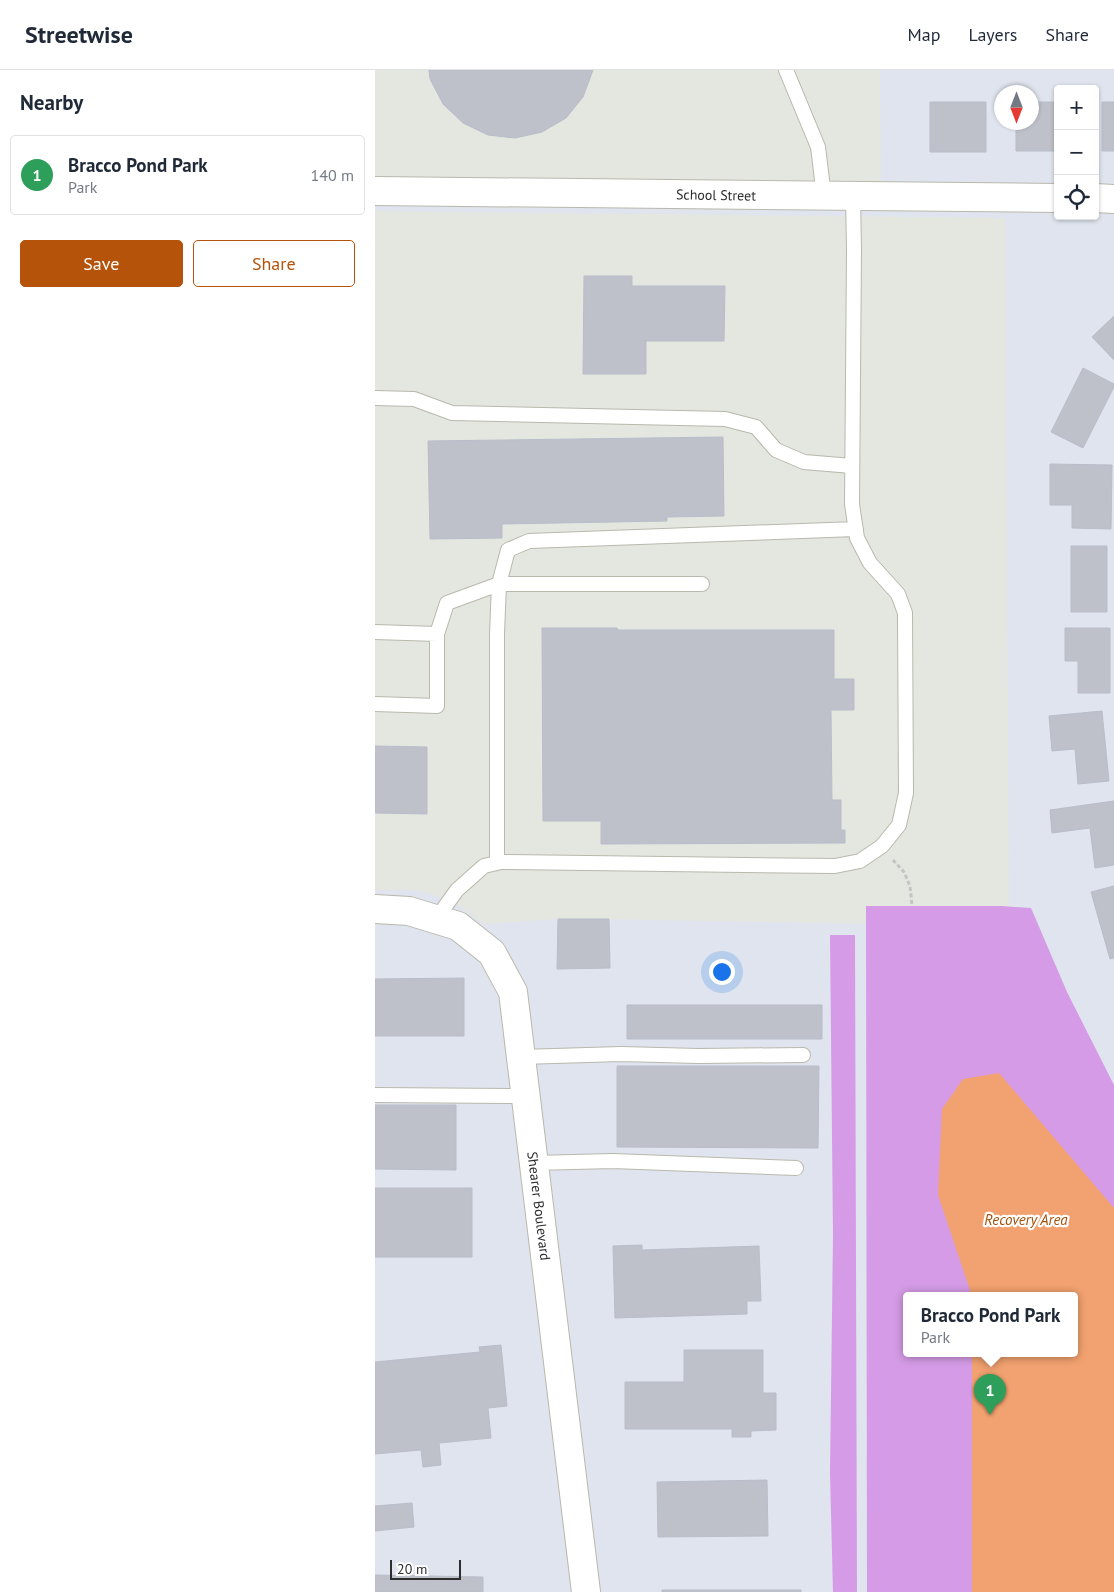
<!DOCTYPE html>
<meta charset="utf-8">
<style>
body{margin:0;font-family:"PT Sans",sans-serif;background:#f6f6f7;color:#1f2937}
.controls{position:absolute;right:15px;top:15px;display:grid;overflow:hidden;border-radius:5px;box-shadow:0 1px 4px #0004}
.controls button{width:45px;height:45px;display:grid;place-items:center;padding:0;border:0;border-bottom:1px solid #e0e1e3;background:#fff;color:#1f2937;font:25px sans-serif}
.compass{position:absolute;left:619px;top:15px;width:45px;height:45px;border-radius:50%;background:#fff;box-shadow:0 1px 4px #0004;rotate:180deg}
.scale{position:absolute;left:15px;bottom:12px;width:71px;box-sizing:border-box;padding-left:5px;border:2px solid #2d2d2d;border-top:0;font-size:14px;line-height:18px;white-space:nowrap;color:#2d2d2d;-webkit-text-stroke:4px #fff;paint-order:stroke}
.you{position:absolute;left:346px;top:901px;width:18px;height:18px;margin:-12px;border:4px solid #fff;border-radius:50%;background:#1a73e8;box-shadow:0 0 0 8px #1a73e833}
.badge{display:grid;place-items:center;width:32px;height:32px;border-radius:50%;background:#b45309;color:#fff;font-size:16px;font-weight:700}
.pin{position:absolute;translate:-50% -41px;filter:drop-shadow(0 1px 2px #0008)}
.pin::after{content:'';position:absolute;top:26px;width:18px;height:15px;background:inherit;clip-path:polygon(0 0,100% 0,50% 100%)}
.popup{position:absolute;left:528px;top:1222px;width:175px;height:65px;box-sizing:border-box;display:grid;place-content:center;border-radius:5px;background:#fff;filter:drop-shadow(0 1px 4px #0005);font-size:16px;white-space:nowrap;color:#747a83}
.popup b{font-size:19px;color:#1f2937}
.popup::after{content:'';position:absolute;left:50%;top:100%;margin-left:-10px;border:10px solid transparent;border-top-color:#fff}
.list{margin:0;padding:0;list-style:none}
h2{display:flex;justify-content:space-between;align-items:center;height:65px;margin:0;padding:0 20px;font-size:21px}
h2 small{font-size:16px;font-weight:400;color:#747a83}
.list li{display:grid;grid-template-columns:32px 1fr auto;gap:15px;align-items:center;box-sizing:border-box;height:80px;margin:0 10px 10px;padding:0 10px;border:1px solid #e0e1e3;border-radius:5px}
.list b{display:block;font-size:19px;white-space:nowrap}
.list p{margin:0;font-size:16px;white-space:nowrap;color:#747a83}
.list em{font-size:16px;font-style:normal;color:#747a83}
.actions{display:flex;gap:10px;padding:15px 20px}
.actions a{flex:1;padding:11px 0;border:1px solid #b45309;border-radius:5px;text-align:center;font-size:18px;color:#b45309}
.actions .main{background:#b45309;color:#fff}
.icon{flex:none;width:28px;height:28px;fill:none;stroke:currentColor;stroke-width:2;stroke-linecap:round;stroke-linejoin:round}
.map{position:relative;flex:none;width:739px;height:1522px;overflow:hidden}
header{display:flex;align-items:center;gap:30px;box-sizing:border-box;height:70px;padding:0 25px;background:#fff;border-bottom:1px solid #e0e1e3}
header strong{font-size:24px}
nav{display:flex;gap:28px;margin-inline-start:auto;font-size:18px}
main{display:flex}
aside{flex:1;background:#fff}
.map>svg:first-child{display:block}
.industrial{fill:#e4e7e0}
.green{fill:#d59be6;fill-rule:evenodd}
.water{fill:#f2a270}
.building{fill:#bec1ca;stroke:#b8bdca}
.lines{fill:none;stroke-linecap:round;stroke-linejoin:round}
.service-casing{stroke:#b9b8ac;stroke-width:16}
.minor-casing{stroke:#b9b8ac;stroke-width:30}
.path{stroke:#c4c4c4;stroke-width:3;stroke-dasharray:4 2.5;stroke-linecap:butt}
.service{stroke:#fff;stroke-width:14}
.minor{stroke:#fff;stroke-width:28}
.labels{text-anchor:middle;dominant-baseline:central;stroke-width:4.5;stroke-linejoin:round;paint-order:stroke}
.street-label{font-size:14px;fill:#2d2d2d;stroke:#fff}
.water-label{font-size:15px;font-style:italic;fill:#a4510a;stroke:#fff}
</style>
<header>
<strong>Streetwise</strong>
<nav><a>Map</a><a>Layers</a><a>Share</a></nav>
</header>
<main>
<aside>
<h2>Nearby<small></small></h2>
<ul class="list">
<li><span class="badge" style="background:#2e9e5b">1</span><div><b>Bracco Pond Park</b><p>Park</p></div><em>140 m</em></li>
</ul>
<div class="actions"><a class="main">Save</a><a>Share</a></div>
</aside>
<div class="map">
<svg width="739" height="1522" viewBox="0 0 739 1522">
<rect width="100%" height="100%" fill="#dfe4ee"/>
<path class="industrial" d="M 0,0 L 505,0 L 506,113 L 0,111 Z
M 0,141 L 630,148 L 634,836 L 491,836 L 491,854 L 223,849 L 183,849 L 110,854 L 75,830 L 41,820 L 0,820 Z"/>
<path class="green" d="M 491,836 L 626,836 L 656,838 L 692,922 L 739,1015 L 739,1522 L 492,1522 ZM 531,1226 L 699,1226 L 699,1284 L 531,1284 Z
M 455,865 L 480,865 L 482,1522 L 458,1522 L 455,1403 L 458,1165 Z"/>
<path class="water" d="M 624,1003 L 739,1138 L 739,1522 L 597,1522 L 597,1284 L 699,1284 L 699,1226 L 597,1226 L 563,1125 L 567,1039 L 588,1009 Z"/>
<path class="building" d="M 54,0 L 218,0 L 208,27 L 191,48 L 167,62 L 140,68 L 113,65 L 88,53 L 68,34 L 55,9 Z
M 555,32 L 611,32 L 611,82 L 555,82 Z
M 656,32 L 683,32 L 683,81 L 641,81 L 641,52 L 656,52 Z
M 727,32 L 739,32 L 739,81 L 727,81 Z
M 209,206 L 257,206 L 257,216 L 350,216 L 349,271 L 271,271 L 271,304 L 208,304 Z
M 739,246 L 739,290 L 717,267 Z
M 708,298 L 739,314 L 739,317 L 708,378 L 676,362 Z
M 348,367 L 349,446 L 292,447 L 292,451 L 127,454 L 127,468 L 55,469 L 53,371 Z
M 675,394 L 737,395 L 736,459 L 697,458 L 697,435 L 675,435 Z
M 696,476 L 732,476 L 732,542 L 696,542 Z
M 167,558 L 242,558 L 243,560 L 459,560 L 459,609 L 479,609 L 479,640 L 456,640 L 457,730 L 466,730 L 466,760 L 470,760 L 470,773 L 226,774 L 226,751 L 168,751 Z
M 690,558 L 735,558 L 735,623 L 703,623 L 703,591 L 690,591 Z
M 727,641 L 734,711 L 703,714 L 700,679 L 677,681 L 674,646 Z
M 0,676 L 52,677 L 52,744 L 0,743 Z
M 739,731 L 739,795 L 720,798 L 715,758 L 677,763 L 675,740 Z
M 739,816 L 739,888 L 735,889 L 716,822 Z
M 183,849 L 234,849 L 235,898 L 182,899 Z
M 89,908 L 89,966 L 0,966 L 0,909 Z
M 252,935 L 447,935 L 447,969 L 252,969 Z
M 242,996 L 444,996 L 443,1078 L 242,1077 Z
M 0,1035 L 81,1035 L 81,1100 L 0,1099 Z
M 0,1118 L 97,1118 L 97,1187 L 0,1187 Z
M 267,1175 L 267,1180 L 384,1176 L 386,1231 L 372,1231 L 372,1244 L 240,1248 L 238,1176 Z
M 126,1275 L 132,1336 L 113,1338 L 116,1368 L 64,1373 L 66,1395 L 48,1397 L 46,1380 L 0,1384 L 0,1292 L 105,1282 L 104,1277 Z
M 309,1280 L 388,1280 L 388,1323 L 401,1323 L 401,1360 L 376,1361 L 376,1367 L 357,1367 L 357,1359 L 250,1359 L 250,1312 L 309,1312 Z
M 392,1410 L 393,1466 L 283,1467 L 282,1412 Z
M 37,1433 L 39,1457 L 0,1461 L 0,1436 Z
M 0,1505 L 108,1507 L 108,1522 L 0,1522 Z
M 287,1520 L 426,1520 L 426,1522 L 287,1522 Z"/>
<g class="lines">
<g class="service-casing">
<path id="service" d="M 411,0 L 443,77 L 449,126
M 0,328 L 39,329 L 77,343 L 350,349 L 381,357 L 401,380 L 429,392 L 477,396
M 0,562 L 62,564 L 62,636 L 0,634
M 62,564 L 72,533 L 124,514 L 133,480 L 154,471 L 481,459
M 122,793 L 122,564 L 124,514 L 327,514
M 61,849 L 82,820 L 109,796 L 126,792 L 460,796 L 485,791 L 507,776 L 524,755 L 531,723 L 530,543 L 523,524 L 495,493 L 482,468 L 477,434 L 479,180 L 478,126
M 146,987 L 246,984 L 323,986 L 428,985
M 0,1025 L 150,1026
M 159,1093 L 238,1091 L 421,1098"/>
</g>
<g class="minor-casing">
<path id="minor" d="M 0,121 L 683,128
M 720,128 L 739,129
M 0,839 L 34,841 L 83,856 L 117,883 L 138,922 L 211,1522"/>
</g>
<path class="path" d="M 518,790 L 529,802 L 535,816 L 537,836"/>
<use href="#service" class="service"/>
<use href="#minor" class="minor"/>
</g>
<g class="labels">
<g class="street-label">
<text transform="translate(341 125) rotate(1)">School Street</text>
<text transform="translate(164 1136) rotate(83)">Shearer Boulevard</text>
</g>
<g class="water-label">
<text x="651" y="1149">Recovery Area</text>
</g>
</g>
</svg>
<div class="controls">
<button>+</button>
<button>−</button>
<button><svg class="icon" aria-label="locate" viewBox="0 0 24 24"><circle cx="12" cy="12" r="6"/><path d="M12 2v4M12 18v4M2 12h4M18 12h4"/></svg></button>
</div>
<svg class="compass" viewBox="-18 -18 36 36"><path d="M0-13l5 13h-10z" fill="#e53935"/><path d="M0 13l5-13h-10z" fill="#747a83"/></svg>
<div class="scale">20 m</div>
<div class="you"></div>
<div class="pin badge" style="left:615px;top:1345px;background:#2e9e5b">1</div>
<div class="popup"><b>Bracco Pond Park</b>Park</div>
</div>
</main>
